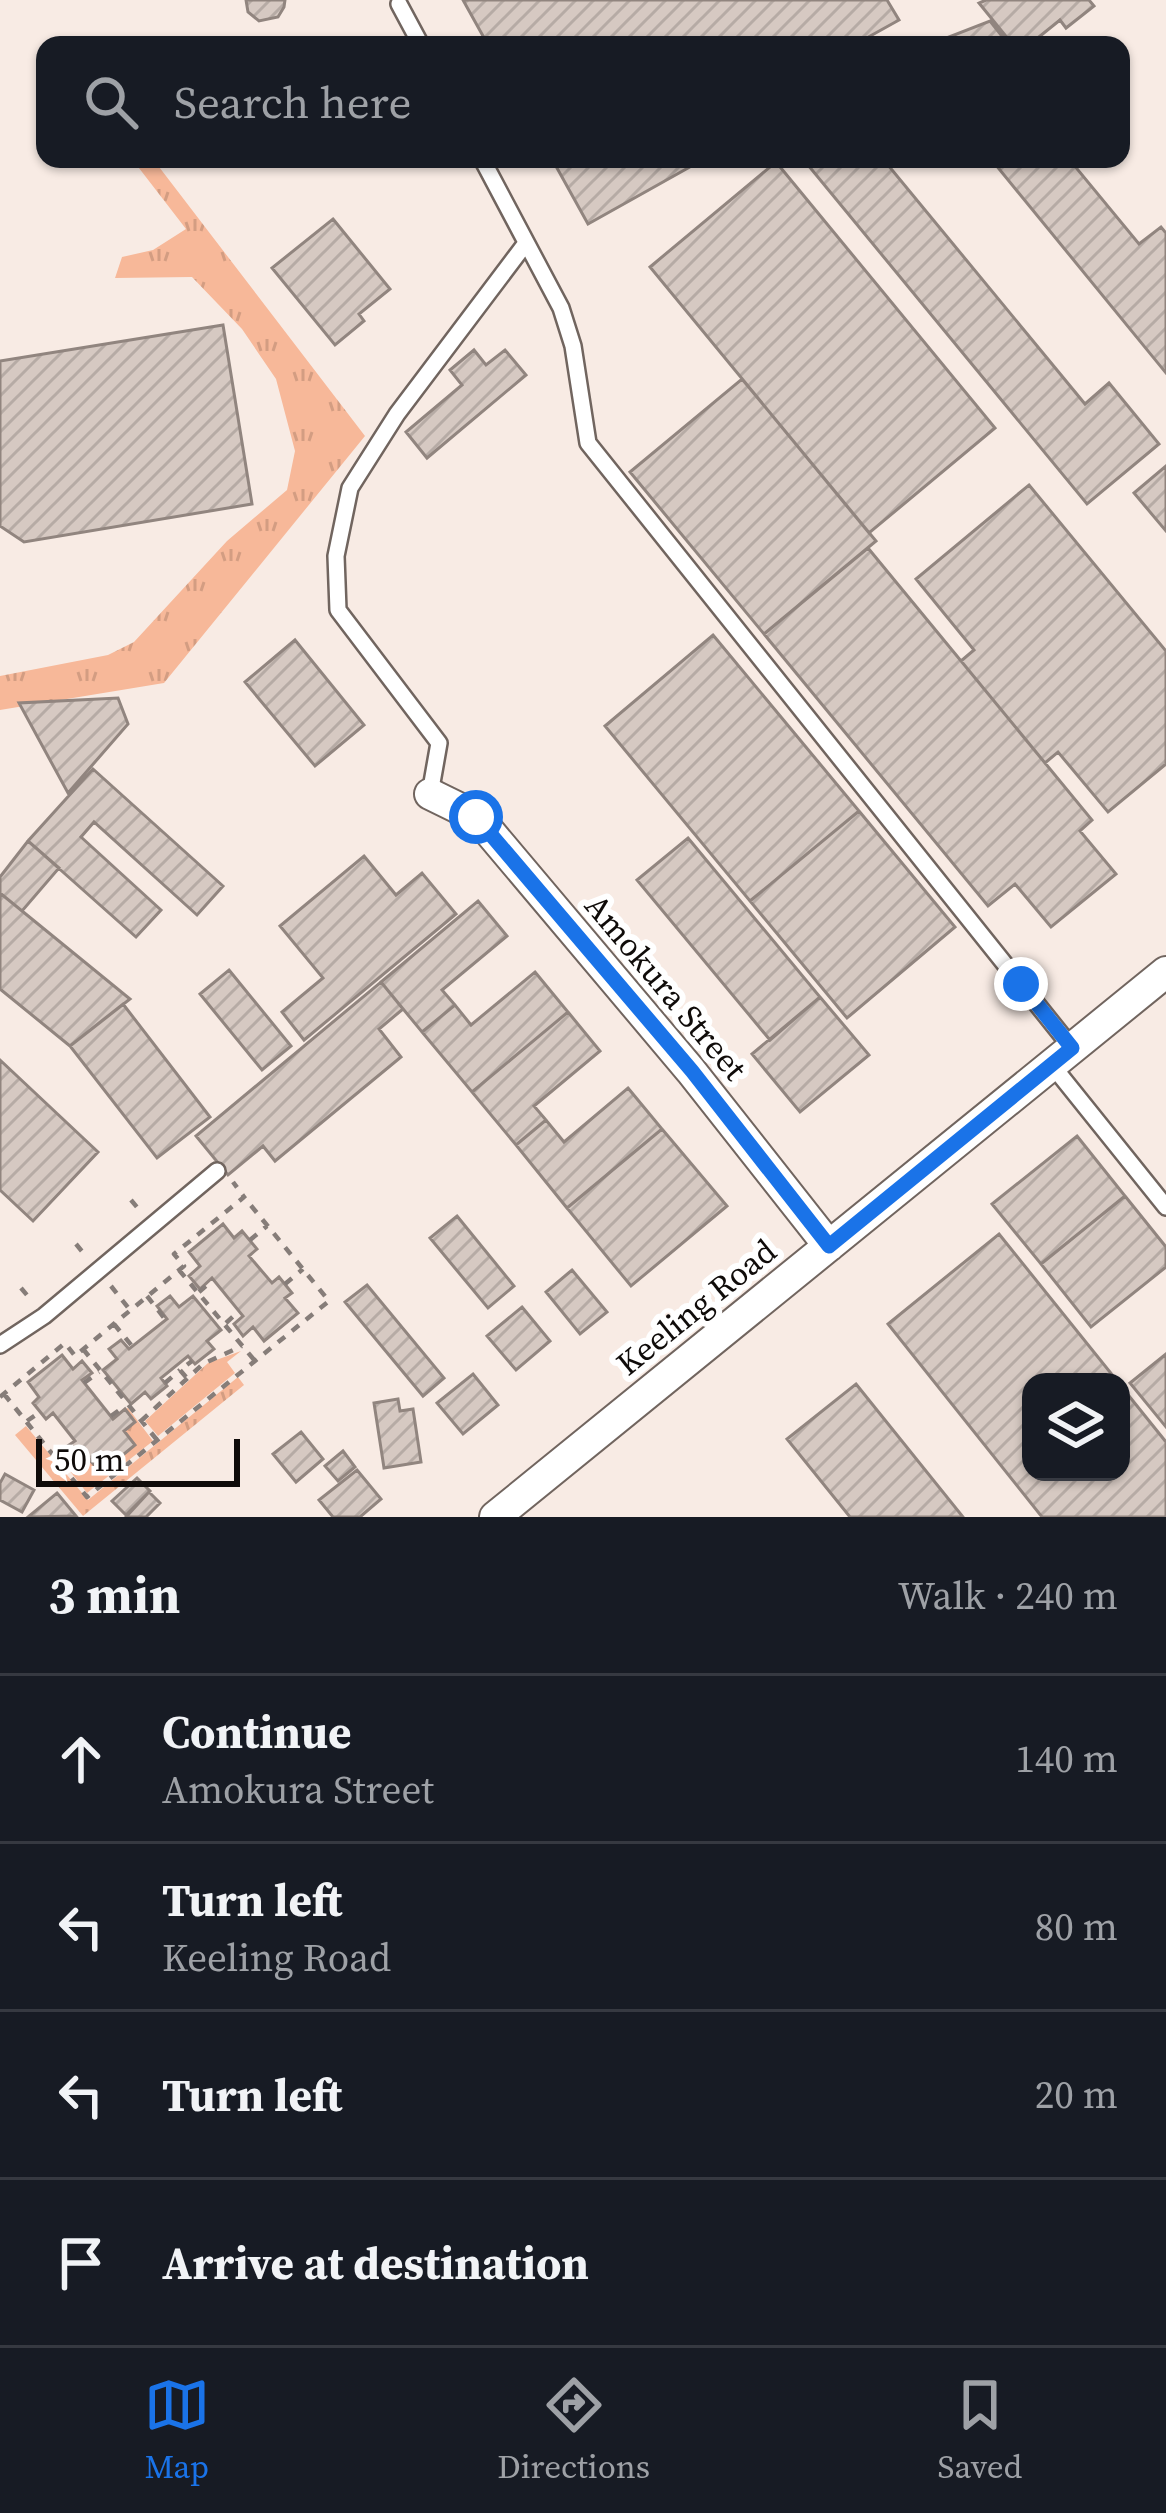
<!DOCTYPE html>
<meta charset="utf-8">
<style>
body{margin:0;font-family:"Source Serif 4",serif;background:#20242c;color:#f1f3f6}
.controls{position:absolute;right:36px;bottom:36px;display:grid;overflow:hidden;border-radius:24px;box-shadow:0 3px 9px #0004}
.controls button{width:108px;height:108px;display:grid;place-items:center;padding:0;border:0;border-bottom:3px solid #363941;background:#171b24;color:#f1f3f6;font:60px sans-serif}
.scale{position:absolute;left:36px;bottom:30px;width:204px;box-sizing:border-box;padding-left:12px;border:6px solid #0f0b09;border-top:0;font-size:33px;line-height:42px;white-space:nowrap;color:#0f0b09;-webkit-text-stroke:9px #fff;paint-order:stroke}
.stop{position:absolute;width:36px;height:36px;margin:-27px;border:9px solid #1a73e8;border-radius:50%;background:#fff}
.stop.end{background:#1a73e8;border-color:#fff;box-shadow:0 3px 12px #0008}
.list{margin:0;padding:0;list-style:none}
h2{display:flex;justify-content:space-between;align-items:center;height:156px;margin:0;padding:0 48px;font-size:51px}
h2 small{font-size:39px;font-weight:400;color:#9ea1a6}
.list li{display:grid;grid-template-columns:78px 1fr auto;gap:36px;align-items:center;box-sizing:border-box;height:168px;padding:0 48px;border-top:3px solid #363941}
.list b{display:block;font-size:45px;white-space:nowrap}
.list p{margin:0;font-size:39px;white-space:nowrap;color:#9ea1a6}
.list em{font-size:39px;font-style:normal;color:#9ea1a6}
.icon{flex:none;width:66px;height:66px;fill:none;stroke:currentColor;stroke-width:2;stroke-linecap:round;stroke-linejoin:round}
.map{position:relative;flex:none;width:1166px;height:1517px;overflow:hidden}
.search{position:absolute;background:#171b24;box-shadow:0 3px 9px #0004;left:36px;right:36px;top:36px;height:132px;display:flex;align-items:center;gap:30px;box-sizing:border-box;padding:0 42px;border-radius:24px;color:#9ea1a6;font-size:45px}
.sheet{height:828px;background:#171b24}
nav{display:flex;justify-content:space-around;align-items:center;box-sizing:border-box;height:168px;border-top:3px solid #363941;background:#171b24;font-size:33px;color:#9ea1a6}
nav a{display:grid;justify-items:center;gap:6px}
nav .on{color:#1a73e8}
.map>svg:first-child{display:block}
.grass{fill:url(#grass-tufts)}
.building{fill:url(#building-hatch);stroke:#91857f;stroke-width:3}
.lines{fill:none;stroke-linecap:round;stroke-linejoin:round}
.service-casing{stroke:#71655f;stroke-width:20}
.minor-casing{stroke:#71655f;stroke-width:34}
.path{stroke:#867d79;stroke-width:4.5;stroke-dasharray:9 9;stroke-linecap:butt}
.service{stroke:#fff;stroke-width:15}
.minor{stroke:#fff;stroke-width:30}
.route{stroke:#1a73e8;stroke-width:15}
.labels{text-anchor:middle;dominant-baseline:central;stroke-width:12;stroke-linejoin:round;paint-order:stroke}
.street-label{font-size:33px;fill:#0f0b09;stroke:#fff}
</style>
<div class="map">
<svg width="1166" height="1517" viewBox="0 0 1166 1517">
<defs>
<pattern id="grass-tufts" width="24" height="20" patternUnits="userSpaceOnUse" patternTransform="scale(3)"><rect width="24" height="20" fill="#f7b899"/><path d="M3 7l-1-3M5 7V3M7 7l1-3M15 17l-1-3M17 17v-4M19 17l1-3" fill="none" stroke="#d39d82"/></pattern>
<pattern id="building-hatch" width="6" height="6" patternUnits="userSpaceOnUse" patternTransform="scale(3)"><rect width="6" height="6" fill="#d6c9c2"/><path d="M-1 1l2-2M0 6l6-6M5 7l2-2" fill="none" stroke="#b6aba5"/></pattern>
</defs>
<rect width="100%" height="100%" fill="#f8ebe4"/>
<path class="grass" d="M 132,159 L 153,159 L 365,436 L 164,683 L 0,710 L 0,676 L 108,655 L 134,642 L 227,541 L 287,490 L 295,451 L 276,379 L 242,329 L 192,277 L 115,278 L 122,257 L 153,250 L 186,229 Z
M 241,1351 L 227,1362 L 235,1373 L 158,1436 L 145,1421 L 208,1363 Z
M 238,1377 L 244,1385 L 83,1516 L 15,1435 L 26,1426 L 88,1500 Z
M 128,1408 L 153,1441 L 87,1493 L 66,1466 L 76,1458 L 81,1465 L 89,1459 L 101,1473 L 135,1446 L 124,1431 L 135,1422 L 125,1409 Z"/>
<path class="building" d="M 246,0 L 285,0 L 284,7 L 278,17 L 259,21 L 248,12 Z
M 463,0 L 887,0 L 899,20 L 854,45 L 488,45 Z
M 986,0 L 1089,0 L 1094,6 L 1066,28 L 1060,20 L 1029,45 L 1013,45 L 979,3 Z
M 990,21 L 1009,45 L 935,45 L 941,40 Z
M 552,159 L 704,159 L 588,224 Z
M 803,159 L 883,159 L 1085,404 L 1109,383 L 1159,444 L 1087,504 Z
M 991,159 L 1042,159 L 1045,163 L 1069,159 L 1139,244 L 1161,227 L 1166,233 L 1166,373 Z
M 776,162 L 995,428 L 869,533 L 650,267 Z
M 333,219 L 390,289 L 359,314 L 364,321 L 335,345 L 272,268 Z
M 223,325 L 252,504 L 24,542 L 0,526 L 0,361 Z
M 474,350 L 486,365 L 505,350 L 526,375 L 427,458 L 406,432 L 462,385 L 450,370 Z
M 742,379 L 876,541 L 764,634 L 630,472 Z
M 1166,466 L 1166,531 L 1134,493 Z
M 1029,485 L 1166,651 L 1166,764 L 1108,812 L 1058,752 L 1045,763 L 961,661 L 974,650 L 916,579 Z
M 868,548 L 1092,820 L 1080,831 L 1116,874 L 1051,927 L 1015,884 L 988,906 L 764,634 Z
M 713,635 L 859,811 L 750,901 L 605,726 Z
M 295,640 L 364,725 L 315,766 L 245,682 Z
M 118,698 L 128,724 L 68,793 L 19,703 Z
M 93,769 L 223,886 L 197,915 L 94,822 L 81,837 L 161,910 L 136,937 L 28,841 Z
M 859,811 L 955,927 L 847,1018 L 750,901 Z
M 688,838 L 820,997 L 770,1040 L 637,880 Z
M 28,841 L 59,868 L 22,911 L 0,893 L 0,877 Z
M 364,856 L 396,895 L 422,873 L 456,914 L 304,1040 L 282,1012 L 323,978 L 280,926 Z
M 0,893 L 130,999 L 70,1046 L 0,989 Z
M 478,901 L 507,936 L 442,990 L 455,1005 L 422,1032 L 381,982 Z
M 229,970 L 291,1046 L 262,1070 L 200,994 Z
M 535,972 L 568,1012 L 472,1092 L 422,1032 L 455,1005 L 471,1025 Z
M 381,982 L 403,1009 L 379,1029 L 401,1057 L 275,1161 L 263,1146 L 228,1175 L 196,1136 Z
M 820,997 L 869,1055 L 800,1112 L 752,1054 Z
M 123,1004 L 210,1117 L 157,1158 L 70,1046 Z
M 568,1012 L 600,1051 L 534,1106 L 546,1120 L 516,1145 L 472,1092 Z
M 0,1060 L 98,1152 L 33,1221 L 0,1190 Z
M 628,1088 L 662,1129 L 567,1208 L 516,1145 L 546,1120 L 564,1142 Z
M 662,1129 L 727,1206 L 631,1286 L 567,1208 Z
M 1077,1136 L 1125,1196 L 1041,1264 L 992,1204 Z
M 1125,1196 L 1166,1247 L 1166,1267 L 1091,1327 L 1041,1264 Z
M 457,1216 L 514,1286 L 488,1308 L 430,1238 Z
M 223,1224 L 234,1238 L 242,1231 L 257,1249 L 249,1256 L 272,1283 L 279,1277 L 292,1293 L 285,1298 L 298,1313 L 264,1341 L 253,1327 L 243,1336 L 234,1324 L 243,1316 L 212,1278 L 200,1289 L 189,1276 L 200,1266 L 189,1252 Z
M 999,1234 L 1118,1382 L 1031,1382 L 1031,1472 L 1121,1472 L 1121,1386 L 1166,1442 L 1166,1517 L 1042,1517 L 888,1324 Z
M 572,1270 L 607,1312 L 580,1334 L 546,1292 Z
M 367,1285 L 444,1378 L 423,1396 L 345,1302 Z
M 170,1296 L 179,1307 L 193,1296 L 221,1330 L 207,1341 L 214,1349 L 195,1364 L 188,1356 L 161,1378 L 167,1386 L 151,1399 L 145,1392 L 131,1404 L 103,1370 L 117,1359 L 109,1349 L 121,1340 L 129,1349 L 167,1319 L 157,1306 Z
M 522,1307 L 550,1341 L 516,1370 L 487,1336 Z
M 1166,1354 L 1166,1427 L 1130,1383 Z
M 62,1355 L 73,1369 L 82,1361 L 92,1373 L 82,1380 L 113,1419 L 125,1409 L 135,1422 L 124,1431 L 135,1445 L 101,1473 L 89,1459 L 81,1466 L 66,1447 L 75,1441 L 53,1413 L 46,1419 L 33,1403 L 39,1397 L 28,1382 Z
M 473,1374 L 498,1405 L 463,1434 L 437,1403 Z
M 856,1384 L 963,1517 L 850,1517 L 787,1439 Z
M 398,1399 L 400,1411 L 413,1409 L 421,1462 L 384,1468 L 374,1403 Z
M 301,1432 L 323,1459 L 296,1482 L 273,1454 Z
M 343,1451 L 355,1467 L 338,1481 L 325,1466 Z
M 357,1470 L 381,1499 L 360,1517 L 333,1517 L 319,1500 Z
M 5,1474 L 34,1490 L 22,1512 L 0,1500 L 0,1483 Z
M 137,1478 L 150,1491 L 126,1515 L 112,1501 Z
M 149,1492 L 160,1503 L 146,1517 L 126,1517 Z
M 57,1493 L 76,1516 L 28,1517 Z"/>
<g class="lines">
<g class="service-casing">
<path id="service" d="M 399,4 L 421,45
M 482,159 L 561,308 L 573,346 L 588,443 L 1072,1048
M 430,794 L 439,743 L 338,610 L 336,556 L 350,488 L 397,414 L 526,243
M 1052,1065 L 1166,1207
M 0,1345 L 44,1316 L 217,1171"/>
</g>
<g class="minor-casing">
<path id="minor" d="M 430,794 L 477,817 L 691,1071 L 829,1246
M 495,1517 L 1166,972"/>
</g>
<path class="path" d="M 131,1200 L 141,1212
M 250,1240 L 267,1226
M 76,1244 L 85,1255
M 179,1270 L 255,1361
M 285,1284 L 303,1269
M 111,1286 L 130,1310
M 21,1288 L 32,1301
M 199,1292 L 213,1280
M 147,1296 L 165,1319
M 226,1323 L 239,1311
M 114,1324 L 132,1346
M 83,1349 L 157,1440
M 186,1377 L 180,1370 L 192,1361
M 84,1383 L 99,1372
M 165,1383 L 180,1370
M 4,1394 L 87,1497 L 329,1301 L 244,1197
M 0,1397 L 65,1343 L 75,1356 L 184,1266 L 174,1254 L 244,1197 L 233,1182
M 111,1416 L 125,1406
M 27,1421 L 40,1412
M 141,1421 L 203,1364 L 242,1346"/>
<use href="#service" class="service"/>
<use href="#minor" class="minor"/>
</g>
<g class="lines">
<path class="route" d="M 476,817 L 692,1071 L 829,1246 L 1072,1048 L 1021,984"/>
</g>
<g class="labels">
<g class="street-label">
<text transform="translate(666 987) rotate(50)">Amokura Street</text>
<text transform="translate(696 1307) rotate(-39)">Keeling Road</text>
</g>
</g>
</svg>
<div class="controls">
<button><svg class="icon" aria-label="layers" viewBox="0 0 24 24"><path d="M12 4l9 5-9 5-9-5zM3 14l9 5 9-5"/></svg></button>
</div>
<div class="scale">50 m</div>
<div class="stop" style="left:476px;top:817px"></div>
<div class="stop end" style="left:1021px;top:984px"></div>
<div class="search"><svg class="icon" aria-label="search" viewBox="0 0 24 24"><circle cx="10" cy="10" r="6"/><path d="M15 15l6 6"/></svg>Search here</div>
</div>
<section class="sheet">
<h2>3 min<small>Walk · 240 m</small></h2>
<ul class="list">
<li><svg class="icon" aria-label="ahead" viewBox="0 0 24 24"><path d="M12 20V5M6 11l6-6 6 6"/></svg><div><b>Continue</b><p>Amokura Street</p></div><em>140 m</em></li>
<li><svg class="icon" aria-label="left" viewBox="0 0 24 24"><path d="M17 20v-9H6M10 6l-5 5 5 5"/></svg><div><b>Turn left</b><p>Keeling Road</p></div><em>80 m</em></li>
<li><svg class="icon" aria-label="left" viewBox="0 0 24 24"><path d="M17 20v-9H6M10 6l-5 5 5 5"/></svg><div><b>Turn left</b></div><em>20 m</em></li>
<li><svg class="icon" aria-label="arrive" viewBox="0 0 24 24"><path d="M6 21V4h12l-3 4 3 4H6"/></svg><div><b>Arrive at destination</b></div></li>
</ul>
</section>
<nav>
<a class="on"><svg class="icon" aria-label="map" viewBox="0 0 24 24"><path d="M3 6l6-2 6 2 6-2v14l-6 2-6-2-6 2zM9 4v14M15 6v14"/></svg>Map</a>
<a><svg class="icon" aria-label="directions" viewBox="0 0 24 24"><path d="M12 3l9 9-9 9-9-9zM9 14v-3h6M13 9l2 2-2 2"/></svg>Directions</a>
<a><svg class="icon" aria-label="saved" viewBox="0 0 24 24"><path d="M7 4h10v16l-5-4-5 4z"/></svg>Saved</a>
</nav>
